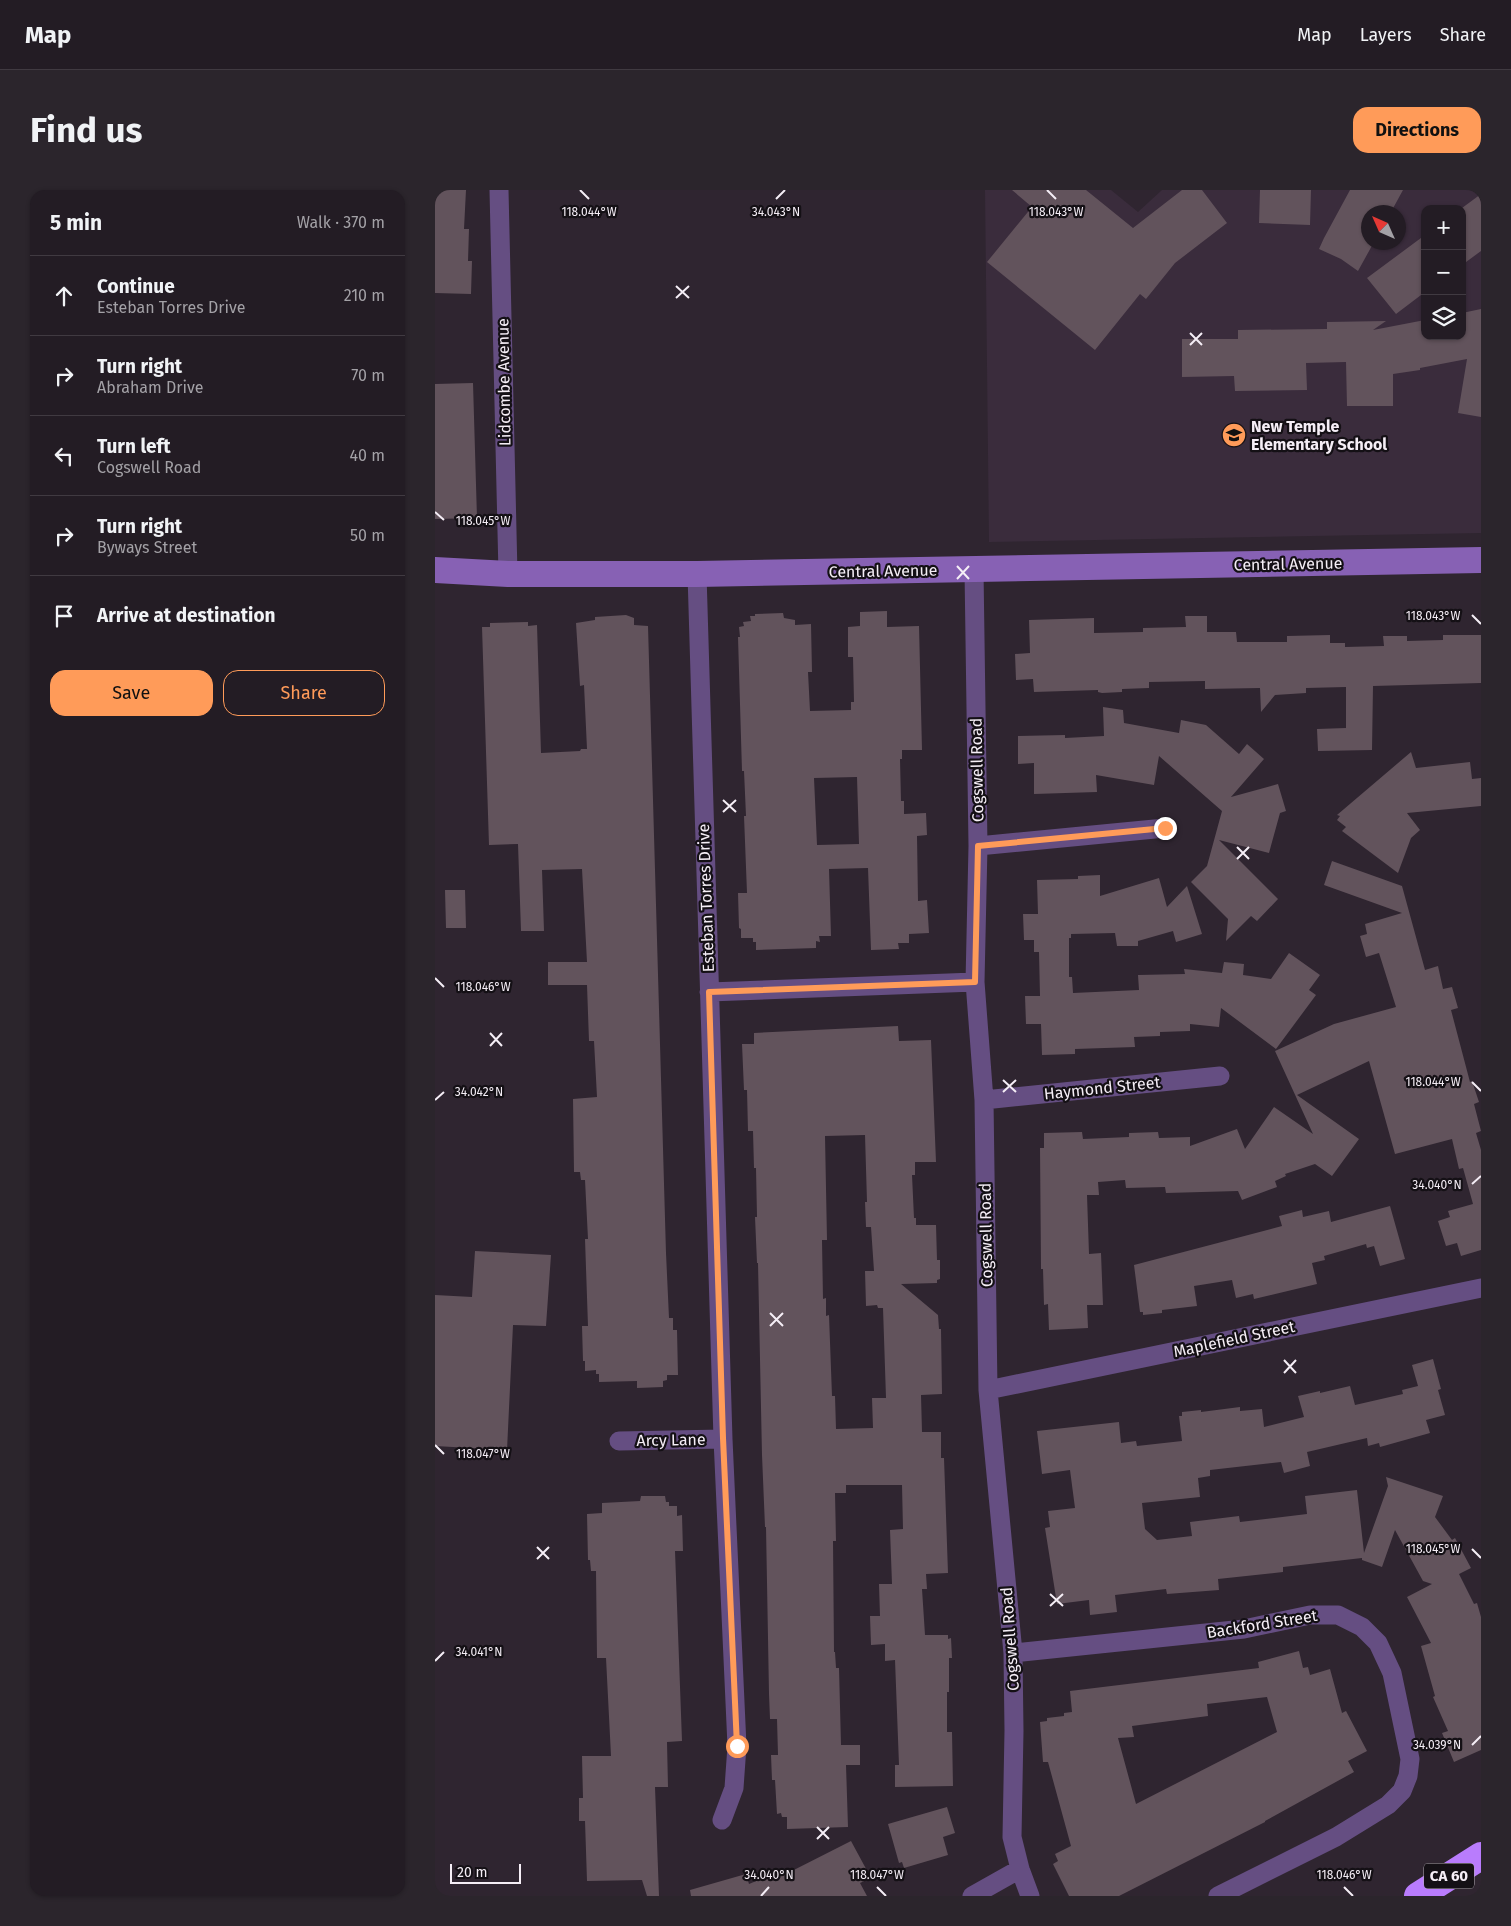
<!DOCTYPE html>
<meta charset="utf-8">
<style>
body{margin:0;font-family:"Fira Sans",sans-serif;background:#2b252c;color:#f1f3f6}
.controls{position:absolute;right:15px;top:15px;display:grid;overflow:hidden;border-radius:10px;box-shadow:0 1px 4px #0004}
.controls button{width:45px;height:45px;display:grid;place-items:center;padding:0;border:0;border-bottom:1px solid #403a41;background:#231c24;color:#f1f3f6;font:25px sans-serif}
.compass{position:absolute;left:926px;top:15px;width:45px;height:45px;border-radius:50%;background:#231c24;box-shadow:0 1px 4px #0004;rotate:315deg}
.scale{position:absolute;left:15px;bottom:12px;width:71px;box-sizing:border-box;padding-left:5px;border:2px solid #f5eef6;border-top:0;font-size:14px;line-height:18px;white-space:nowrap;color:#f5eef6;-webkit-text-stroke:4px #141015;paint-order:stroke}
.stop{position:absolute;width:15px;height:15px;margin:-11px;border:4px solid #ff9b59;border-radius:50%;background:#fff}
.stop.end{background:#ff9b59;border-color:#fff;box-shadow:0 1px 5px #0008}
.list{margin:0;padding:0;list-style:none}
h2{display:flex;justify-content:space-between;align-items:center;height:65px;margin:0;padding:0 20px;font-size:21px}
h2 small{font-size:16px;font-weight:400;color:#a3a1a6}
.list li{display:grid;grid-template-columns:32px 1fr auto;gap:15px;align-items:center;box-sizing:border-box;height:80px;padding:0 20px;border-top:1px solid #403a41}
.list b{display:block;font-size:19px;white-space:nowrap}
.list p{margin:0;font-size:16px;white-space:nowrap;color:#a3a1a6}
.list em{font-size:16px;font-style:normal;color:#a3a1a6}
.actions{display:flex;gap:10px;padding:15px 20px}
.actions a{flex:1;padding:11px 0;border:1px solid #ff9b59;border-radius:15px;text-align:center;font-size:18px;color:#ff9b59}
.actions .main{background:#ff9b59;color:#111}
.icon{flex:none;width:28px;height:28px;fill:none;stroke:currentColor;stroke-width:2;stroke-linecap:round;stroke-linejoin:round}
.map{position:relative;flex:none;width:1046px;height:1706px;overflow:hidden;border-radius:15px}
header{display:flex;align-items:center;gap:30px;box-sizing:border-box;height:70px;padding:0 25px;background:#231c24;border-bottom:1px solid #403a41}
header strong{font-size:24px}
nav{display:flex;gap:28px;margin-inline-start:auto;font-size:18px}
.intro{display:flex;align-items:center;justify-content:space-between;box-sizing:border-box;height:120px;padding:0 30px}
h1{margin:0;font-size:35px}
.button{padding:12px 22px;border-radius:15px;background:#ff9b59;color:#111;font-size:18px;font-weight:700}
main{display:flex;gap:30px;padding:0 30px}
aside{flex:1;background:#231c24;border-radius:15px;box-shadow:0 1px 4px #0004}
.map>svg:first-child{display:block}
.built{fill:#3a2c3c;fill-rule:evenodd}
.building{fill:#62535c;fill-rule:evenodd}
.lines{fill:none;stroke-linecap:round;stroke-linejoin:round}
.street{stroke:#654e82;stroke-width:19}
.secondary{stroke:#8761b4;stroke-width:26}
.highway{stroke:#b97cfd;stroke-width:28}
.route{stroke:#ff9b59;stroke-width:6}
.ticks{fill:none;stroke:#f5eef6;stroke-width:2}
.labels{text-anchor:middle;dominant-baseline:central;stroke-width:4.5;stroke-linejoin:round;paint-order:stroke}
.shield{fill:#141015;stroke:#b2abb2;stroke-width:1}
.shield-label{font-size:15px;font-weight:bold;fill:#f5eef6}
.street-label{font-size:16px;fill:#f5eef6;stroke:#141015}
.poi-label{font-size:16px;font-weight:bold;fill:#f5eef6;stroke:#141015;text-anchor:start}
.ticks-label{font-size:12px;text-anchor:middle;fill:#f5eef6;stroke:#141015;stroke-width:4.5;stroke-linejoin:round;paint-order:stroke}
</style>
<header>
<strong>Map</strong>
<nav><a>Map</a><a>Layers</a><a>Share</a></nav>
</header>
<div class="intro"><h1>Find us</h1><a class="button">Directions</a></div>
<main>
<aside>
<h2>5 min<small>Walk · 370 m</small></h2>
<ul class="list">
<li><svg class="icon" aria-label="ahead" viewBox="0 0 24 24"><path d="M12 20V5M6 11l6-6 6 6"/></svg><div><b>Continue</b><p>Esteban Torres Drive</p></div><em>210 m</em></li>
<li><svg class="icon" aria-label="right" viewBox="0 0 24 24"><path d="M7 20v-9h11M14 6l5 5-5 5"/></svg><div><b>Turn right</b><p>Abraham Drive</p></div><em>70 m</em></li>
<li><svg class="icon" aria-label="left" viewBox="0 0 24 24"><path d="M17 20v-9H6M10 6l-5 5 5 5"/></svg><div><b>Turn left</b><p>Cogswell Road</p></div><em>40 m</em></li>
<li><svg class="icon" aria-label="right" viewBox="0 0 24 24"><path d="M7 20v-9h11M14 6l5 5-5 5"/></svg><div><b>Turn right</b><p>Byways Street</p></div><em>50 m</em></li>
<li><svg class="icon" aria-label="arrive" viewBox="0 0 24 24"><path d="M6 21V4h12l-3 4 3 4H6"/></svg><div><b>Arrive at destination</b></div></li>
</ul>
<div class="actions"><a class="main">Save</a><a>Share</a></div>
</aside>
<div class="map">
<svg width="1046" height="1706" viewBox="0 0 1046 1706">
<rect width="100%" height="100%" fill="#2f2530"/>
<path class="built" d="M 550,0 L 676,0 L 703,22 L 727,0 L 1046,0 L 1046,343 L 554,352 ZM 990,19 L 1027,19 L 1027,146 L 990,146 ZM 934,22 L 964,22 L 964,52 L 934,52 Z"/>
<path class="building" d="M 0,0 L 31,0 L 29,39 L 34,39 L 33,71 L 37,71 L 36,104 L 0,103 Z
M 577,0 L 651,0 L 698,38 L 747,0 L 767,0 L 792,33 L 740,73 L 711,109 L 705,104 L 660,160 L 552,72 L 597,17 Z
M 825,0 L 876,0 L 875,35 L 824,33 Z
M 915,0 L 968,0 L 956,22 L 934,22 L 934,52 L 939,52 L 923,81 L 906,69 L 884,59 L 889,48 Z
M 1046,4 L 1046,61 L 1027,75 L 1027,18 Z
M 990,45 L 990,102 L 961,124 L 932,88 Z
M 1046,119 L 1046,227 L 1023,223 L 1032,169 L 985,178 L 985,180 L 958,184 L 958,216 L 912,216 L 911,172 L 871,173 L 872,200 L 800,201 L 799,186 L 747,187 L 747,149 L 803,149 L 803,140 L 892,139 L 892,132 L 951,131 L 938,140 L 990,130 L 990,146 L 1027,146 L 1027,123 Z
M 38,193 L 42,328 L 0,329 L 0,194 Z
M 452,421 L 452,437 L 484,436 L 487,560 L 467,560 L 467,569 L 465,569 L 466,611 L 469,611 L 469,624 L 491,623 L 492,645 L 482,646 L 483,711 L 492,710 L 494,743 L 474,744 L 474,753 L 463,753 L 464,759 L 436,760 L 433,678 L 394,679 L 396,746 L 384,746 L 385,752 L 381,751 L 381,758 L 321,760 L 321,752 L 318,752 L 318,748 L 306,748 L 306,739 L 304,738 L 303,703 L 312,703 L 309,626 L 311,626 L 309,581 L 307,581 L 303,447 L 305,447 L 304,437 L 309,436 L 308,432 L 316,431 L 315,426 L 320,426 L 320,424 L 348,423 L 349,428 L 360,430 L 360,435 L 376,434 L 377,482 L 373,482 L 375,521 L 416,520 L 416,512 L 419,512 L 418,467 L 413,467 L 413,437 L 425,436 L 425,422 ZM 422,587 L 424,654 L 382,655 L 379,588 Z
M 191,425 L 199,428 L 199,435 L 213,436 L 231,1063 L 234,1128 L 238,1128 L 238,1140 L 242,1140 L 243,1185 L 232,1185 L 232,1190 L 228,1191 L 228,1197 L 202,1198 L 202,1191 L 164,1192 L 164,1184 L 161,1184 L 161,1180 L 150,1181 L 150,1171 L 148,1171 L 147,1136 L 153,1136 L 150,1049 L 153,1049 L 150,990 L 146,990 L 145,982 L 139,982 L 138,909 L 162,907 L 159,851 L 154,851 L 152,795 L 113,795 L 113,772 L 152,772 L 147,679 L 107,680 L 109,741 L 86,741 L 83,654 L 54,655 L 47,437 L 55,437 L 55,433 L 93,432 L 93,436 L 102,435 L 106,563 L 145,561 L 146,559 L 152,559 L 149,495 L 145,496 L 141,433 L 160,430 L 160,427 Z
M 750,426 L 772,426 L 772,442 L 801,442 L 802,452 L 852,452 L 852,446 L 895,445 L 895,453 L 910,453 L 910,457 L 949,456 L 948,446 L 972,446 L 972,451 L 1008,450 L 1008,445 L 1046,445 L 1046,493 L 938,496 L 937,560 L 883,561 L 882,539 L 911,538 L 911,497 L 871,498 L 871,503 L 840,505 L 826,522 L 825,498 L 770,499 L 770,491 L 714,492 L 714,498 L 687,499 L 687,502 L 667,503 L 663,502 L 663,500 L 599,502 L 598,489 L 581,490 L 580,464 L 595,463 L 594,430 L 659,428 L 659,443 L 708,442 L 708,438 L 751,437 Z
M 668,517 L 688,520 L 689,533 L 744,543 L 746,530 L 771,535 L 804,564 L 812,554 L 829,569 L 796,607 L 843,594 L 851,621 L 845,623 L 834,663 L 784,650 L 843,709 L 822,731 L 816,726 L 791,751 L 793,729 L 756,692 L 772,676 L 787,621 L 724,566 L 719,595 L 661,585 L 662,602 L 599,604 L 599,573 L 583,574 L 583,546 L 630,545 L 630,548 L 669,546 Z
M 976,562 L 981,578 L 1035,572 L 1037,589 L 1046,588 L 1046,616 L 972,623 L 985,640 L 976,648 L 963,683 L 907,641 L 911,637 L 902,630 L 905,626 L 902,625 Z
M 897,671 L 967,696 L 990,780 L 1003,776 L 1008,799 L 1017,797 L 1023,818 L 1016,820 L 1035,892 L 1037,891 L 1044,912 L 1039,914 L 1046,941 L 1041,943 L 1046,960 L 1046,1060 L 1026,1066 L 1022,1053 L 1011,1056 L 1003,1031 L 1015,1027 L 1013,1021 L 1038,1014 L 1028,978 L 1024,979 L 1017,949 L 960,964 L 934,871 L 862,905 L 924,949 L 897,986 L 880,974 L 850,984 L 851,986 L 840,991 L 842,997 L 807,1010 L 803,1001 L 731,1003 L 730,997 L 691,998 L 690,990 L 663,992 L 664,1005 L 652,1005 L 654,1064 L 666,1063 L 668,1115 L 652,1115 L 653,1138 L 614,1140 L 613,1114 L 609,1115 L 608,1079 L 606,1079 L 605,958 L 609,958 L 609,943 L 647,942 L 648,949 L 694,947 L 694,943 L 723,942 L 724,948 L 755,947 L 755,956 L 802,939 L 810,959 L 839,917 L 878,944 L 840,861 L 899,834 L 961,817 L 944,763 L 931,767 L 925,746 L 932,744 L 930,734 L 967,723 L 889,695 Z
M 665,685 L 665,706 L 724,688 L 732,717 L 752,696 L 767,744 L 741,752 L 738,741 L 703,751 L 703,756 L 682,756 L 680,743 L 636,744 L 636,748 L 634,748 L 634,787 L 637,787 L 638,803 L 704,800 L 703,785 L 750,784 L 749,779 L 787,783 L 789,772 L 809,774 L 808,785 L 836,789 L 854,763 L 885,785 L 874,800 L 881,805 L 841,859 L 786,818 L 784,837 L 755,834 L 755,841 L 725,842 L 725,846 L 699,847 L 700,857 L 640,859 L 640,864 L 607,865 L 606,834 L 591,834 L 590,806 L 605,806 L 604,762 L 599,762 L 599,750 L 589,750 L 588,724 L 603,724 L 602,690 L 643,689 L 643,686 Z
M 10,700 L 30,700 L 31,738 L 11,738 Z
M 463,836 L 464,851 L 496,850 L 501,972 L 480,972 L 480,985 L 477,985 L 479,1028 L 481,1028 L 481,1035 L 501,1035 L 502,1070 L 505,1070 L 505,1089 L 502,1090 L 502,1093 L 466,1094 L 503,1125 L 504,1139 L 506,1139 L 507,1204 L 486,1205 L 487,1242 L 506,1242 L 506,1268 L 509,1268 L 513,1383 L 491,1384 L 492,1399 L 487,1399 L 490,1445 L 513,1445 L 513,1449 L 516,1448 L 517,1468 L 514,1468 L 514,1502 L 512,1502 L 512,1542 L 517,1542 L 518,1596 L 460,1597 L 460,1575 L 464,1575 L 460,1470 L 450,1471 L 450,1454 L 436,1455 L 435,1426 L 445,1426 L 444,1394 L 457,1394 L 455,1340 L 468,1339 L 467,1295 L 411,1295 L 411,1303 L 400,1303 L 401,1351 L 398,1351 L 399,1462 L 400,1462 L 401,1478 L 404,1478 L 406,1555 L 425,1555 L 425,1575 L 411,1575 L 413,1637 L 352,1639 L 352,1627 L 347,1627 L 346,1623 L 342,1624 L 340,1590 L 337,1590 L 336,1565 L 343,1565 L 342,1529 L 335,1529 L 334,1504 L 331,1337 L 330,1337 L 327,1265 L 323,1073 L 322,1073 L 320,1027 L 322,1027 L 321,978 L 319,978 L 318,941 L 313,941 L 312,900 L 309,900 L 307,854 L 319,854 L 319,843 ZM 430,945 L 432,1012 L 430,1012 L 431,1037 L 436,1037 L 439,1081 L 430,1081 L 431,1116 L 442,1115 L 443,1118 L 448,1118 L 451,1208 L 437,1208 L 438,1238 L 401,1239 L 400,1206 L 397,1206 L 394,1125 L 391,1126 L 391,1108 L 388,1109 L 387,1050 L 392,1050 L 390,946 Z
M 955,1016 L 970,1069 L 945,1076 L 939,1056 L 932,1058 L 931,1054 L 889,1066 L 890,1070 L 877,1073 L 882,1094 L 819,1109 L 818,1104 L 801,1108 L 797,1090 L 759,1096 L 762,1116 L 727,1120 L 727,1123 L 708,1125 L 708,1122 L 705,1122 L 699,1075 L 847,1036 L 844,1026 L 867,1020 L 868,1027 L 894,1021 L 896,1032 Z
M 40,1061 L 116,1065 L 111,1136 L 78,1135 L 72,1260 L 0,1256 L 0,1105 L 37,1107 Z
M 998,1169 L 1006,1199 L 1003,1200 L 1010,1225 L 991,1230 L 995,1243 L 945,1257 L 944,1253 L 933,1256 L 932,1248 L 872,1262 L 875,1276 L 849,1283 L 846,1272 L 775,1280 L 775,1286 L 763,1288 L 765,1307 L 707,1313 L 710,1339 L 722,1350 L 757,1346 L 755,1332 L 804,1326 L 805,1332 L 872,1324 L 870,1306 L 922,1300 L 929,1363 L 953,1296 L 951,1287 L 1008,1306 L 1000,1327 L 1017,1350 L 1020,1348 L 1036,1378 L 1024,1384 L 1039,1414 L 1042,1413 L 1046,1427 L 1046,1560 L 1019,1572 L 1007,1543 L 1013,1541 L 998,1507 L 1000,1506 L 986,1456 L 996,1453 L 972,1407 L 997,1394 L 988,1391 L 960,1340 L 947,1377 L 927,1370 L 927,1368 L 848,1377 L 848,1382 L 783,1389 L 784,1400 L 732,1404 L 731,1399 L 680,1405 L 682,1422 L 655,1425 L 654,1410 L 622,1414 L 610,1338 L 615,1337 L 613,1321 L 640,1318 L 635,1280 L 607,1284 L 602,1241 L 684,1232 L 686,1253 L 701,1251 L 702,1256 L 747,1251 L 744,1226 L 747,1226 L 747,1222 L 766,1220 L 766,1222 L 805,1217 L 805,1221 L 827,1219 L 829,1237 L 869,1227 L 863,1206 L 885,1201 L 885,1203 L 915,1196 L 920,1215 L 968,1204 L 967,1200 L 983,1196 L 977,1175 Z
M 206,1306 L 230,1306 L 231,1312 L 234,1312 L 234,1316 L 242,1316 L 242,1326 L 247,1325 L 248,1361 L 240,1361 L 247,1551 L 232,1552 L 233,1597 L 220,1597 L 224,1706 L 212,1706 L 207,1690 L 152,1691 L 150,1631 L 144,1631 L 144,1608 L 148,1608 L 147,1566 L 176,1566 L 171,1468 L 162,1468 L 161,1381 L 156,1381 L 155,1370 L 153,1370 L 152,1324 L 167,1323 L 167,1313 L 205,1311 Z
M 864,1461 L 868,1478 L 873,1477 L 875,1485 L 895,1479 L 907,1523 L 911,1521 L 932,1561 L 913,1571 L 919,1582 L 830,1631 L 830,1632 L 684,1706 L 634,1706 L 618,1674 L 623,1671 L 620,1664 L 636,1656 L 613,1572 L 608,1572 L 605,1532 L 612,1531 L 612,1528 L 629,1526 L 629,1523 L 637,1522 L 635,1501 L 824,1478 L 823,1472 ZM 832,1507 L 842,1542 L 701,1614 L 683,1548 L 699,1547 L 697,1536 L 773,1526 L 772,1514 Z
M 512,1617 L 520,1643 L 508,1647 L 513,1665 L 469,1678 L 467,1672 L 464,1673 L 453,1634 Z
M 416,1651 L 436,1688 L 425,1693 L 432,1706 L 256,1706 L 255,1700 L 311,1684 L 314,1694 L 345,1681 L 347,1686 Z"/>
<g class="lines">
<path class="street" d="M 64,0 L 73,384
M 539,380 L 543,656 L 540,792 L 549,910 L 553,1200 L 578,1463 L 579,1541 L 577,1647 L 585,1679 L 595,1706
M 262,384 L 288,1249 L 302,1556 L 299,1598 L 287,1630
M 543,656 L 730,638
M 274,802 L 540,792
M 549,910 L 785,886
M 553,1200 L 1046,1098
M 184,1251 L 288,1249
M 578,1463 L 809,1439 L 875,1425 L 903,1425 L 927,1437 L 943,1453 L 957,1483 L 975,1569 L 973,1586 L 967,1601 L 953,1615 L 901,1647 L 783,1706
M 537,1706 L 585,1679"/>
<path class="secondary" d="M 0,380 L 73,384 L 262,384 L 1046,370"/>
<path class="highway" d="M 983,1706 L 1046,1666"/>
</g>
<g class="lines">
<path class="route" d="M 302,1556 L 288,1248 L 274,802 L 540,792 L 543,656 L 730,638"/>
</g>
<path class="ticks" d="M 145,0 L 154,9M 612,0 L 621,9M 341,9 L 350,0M 241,96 L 254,108M 241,108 L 254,96M 755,143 L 767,155M 755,155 L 767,143M 0,322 L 9,330M 522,376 L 534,389M 522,389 L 534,376M 1037,425 L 1046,434M 288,610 L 301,622M 288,622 L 301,610M 802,657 L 814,669M 802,669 L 814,657M 0,788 L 9,797M 55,843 L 67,856M 55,856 L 67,843M 568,890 L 581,902M 1037,892 L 1046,901M 568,902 L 581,890M 0,910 L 9,902M 1037,994 L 1046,986M 335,1123 L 348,1136M 335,1136 L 348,1123M 849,1170 L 861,1183M 849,1183 L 861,1170M 0,1255 L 9,1264M 102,1357 L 114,1369M 1037,1359 L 1046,1368M 102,1369 L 114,1357M 615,1404 L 628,1416M 615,1416 L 628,1404M 0,1471 L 9,1462M 1037,1555 L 1046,1546M 382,1637 L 394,1649M 382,1649 L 394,1637M 442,1697 L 451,1706M 909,1697 L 918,1706M 326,1706 L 334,1697"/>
<defs>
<g id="school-disc" transform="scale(1.25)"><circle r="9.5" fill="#ff9b59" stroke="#141015"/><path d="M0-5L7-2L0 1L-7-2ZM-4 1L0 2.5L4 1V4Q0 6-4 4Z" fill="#111"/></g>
</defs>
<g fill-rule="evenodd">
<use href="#school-disc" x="799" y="245"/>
</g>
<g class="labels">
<rect class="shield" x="989" y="1673.5" width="50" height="25" rx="4"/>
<g class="shield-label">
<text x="1014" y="1686">CA 60</text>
</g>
<g class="street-label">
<text transform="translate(69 192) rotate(-91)">Lidcombe Avenue</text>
<text transform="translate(853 374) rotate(-1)">Central Avenue</text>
<text transform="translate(448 381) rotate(-1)">Central Avenue</text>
<text transform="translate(542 580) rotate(-91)">Cogswell Road</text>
<text transform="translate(271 708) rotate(-92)">Esteban Torres Drive</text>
<text transform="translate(667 898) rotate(-6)">Haymond Street</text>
<text transform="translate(551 1045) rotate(-91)">Cogswell Road</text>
<text transform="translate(799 1149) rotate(-12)">Maplefield Street</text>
<text transform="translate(236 1250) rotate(-1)">Arcy Lane</text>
<text transform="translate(827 1434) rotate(-9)">Backford Street</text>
<text transform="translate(575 1449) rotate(-94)">Cogswell Road</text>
</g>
<g class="poi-label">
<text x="816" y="236">New Temple<tspan x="816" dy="18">Elementary School</tspan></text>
</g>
</g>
<g class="ticks-label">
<text x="154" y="26">118.044°W</text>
<text x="341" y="26">34.043°N</text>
<text x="621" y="26">118.043°W</text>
<text x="48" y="335">118.045°W</text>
<text x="998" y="430">118.043°W</text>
<text x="48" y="801">118.046°W</text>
<text x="998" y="896">118.044°W</text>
<text x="44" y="906">34.042°N</text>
<text x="1002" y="999">34.040°N</text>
<text x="48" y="1268">118.047°W</text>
<text x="998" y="1363">118.045°W</text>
<text x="44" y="1466">34.041°N</text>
<text x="1002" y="1559">34.039°N</text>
<text x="334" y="1689">34.040°N</text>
<text x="442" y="1689">118.047°W</text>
<text x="909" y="1689">118.046°W</text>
</g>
</svg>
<div class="controls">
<button>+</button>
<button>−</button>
<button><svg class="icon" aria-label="layers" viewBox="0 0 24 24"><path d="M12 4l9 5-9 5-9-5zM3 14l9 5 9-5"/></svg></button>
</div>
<svg class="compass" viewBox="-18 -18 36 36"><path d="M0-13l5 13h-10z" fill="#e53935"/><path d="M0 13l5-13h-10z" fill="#a3a1a6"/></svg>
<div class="scale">20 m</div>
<div class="stop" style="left:302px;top:1556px"></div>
<div class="stop end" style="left:730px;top:638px"></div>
</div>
</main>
